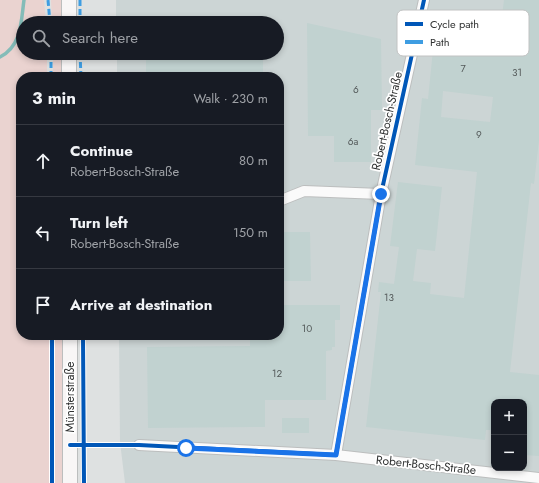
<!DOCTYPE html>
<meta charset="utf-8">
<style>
body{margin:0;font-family:Jost,sans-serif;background:#20242c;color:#f1f3f6}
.controls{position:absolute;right:12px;bottom:12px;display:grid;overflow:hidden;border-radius:8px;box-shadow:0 2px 6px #0003}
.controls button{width:36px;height:36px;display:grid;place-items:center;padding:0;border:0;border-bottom:1px solid #363941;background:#171b24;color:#f1f3f6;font:20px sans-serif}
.stop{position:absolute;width:12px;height:12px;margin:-9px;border:3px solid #1a73e8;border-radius:50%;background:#fff}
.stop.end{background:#1a73e8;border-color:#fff;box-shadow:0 1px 4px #0008}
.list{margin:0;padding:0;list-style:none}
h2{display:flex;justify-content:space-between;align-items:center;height:52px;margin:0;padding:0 16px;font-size:17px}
h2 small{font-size:13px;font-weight:400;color:#9ea1a6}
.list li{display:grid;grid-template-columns:26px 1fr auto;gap:12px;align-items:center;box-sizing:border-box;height:72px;padding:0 16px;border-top:1px solid #363941}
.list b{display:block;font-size:15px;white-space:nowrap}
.list p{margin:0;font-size:13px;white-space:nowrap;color:#9ea1a6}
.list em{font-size:13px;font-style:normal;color:#9ea1a6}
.icon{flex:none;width:22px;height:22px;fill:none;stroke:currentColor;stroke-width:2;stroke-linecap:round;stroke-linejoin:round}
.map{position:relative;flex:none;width:539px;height:483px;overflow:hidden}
.search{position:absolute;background:#171b24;box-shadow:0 2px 6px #0003;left:16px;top:16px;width:268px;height:44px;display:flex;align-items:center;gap:10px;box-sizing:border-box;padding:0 14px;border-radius:22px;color:#9ea1a6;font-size:15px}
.panel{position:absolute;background:#171b24;box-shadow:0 2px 6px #0003;left:16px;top:72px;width:268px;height:268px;border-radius:16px}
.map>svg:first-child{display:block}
.built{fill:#ccd5d5;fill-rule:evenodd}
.green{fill:#ead3d0}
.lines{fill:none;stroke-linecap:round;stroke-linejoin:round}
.stream{stroke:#84bcb8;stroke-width:3.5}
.building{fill:#c1d2d0;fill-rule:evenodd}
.street-casing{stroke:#bcbebe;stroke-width:12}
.secondary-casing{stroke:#bcbebe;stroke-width:16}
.street{stroke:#fafafa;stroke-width:10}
.secondary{stroke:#f8f6f6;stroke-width:14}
.quiet{stroke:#3e9de2;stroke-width:3;stroke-dasharray:6 3;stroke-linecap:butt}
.cycleway-casing{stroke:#fff;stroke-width:6}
.cycleway{stroke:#0057b8;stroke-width:4}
.route{stroke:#1a73e8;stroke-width:5}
.labels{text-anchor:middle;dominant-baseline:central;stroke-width:3.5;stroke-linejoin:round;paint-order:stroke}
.number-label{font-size:10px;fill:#545a5a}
.street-label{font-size:12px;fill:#303232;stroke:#fff}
.key{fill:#fff;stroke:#c1c2c2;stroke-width:1}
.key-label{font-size:11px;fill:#303232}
</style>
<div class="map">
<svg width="539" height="483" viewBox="0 0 539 483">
<rect width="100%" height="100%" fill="#dee1e1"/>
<path class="built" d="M 116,0 L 539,0 L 539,483 L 125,483 L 120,442 L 119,335 L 279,335 L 279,77 L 117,77 L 117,53 L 277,53 L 277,23 L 116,23 ZM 494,402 L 524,402 L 524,468 L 494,468 Z"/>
<path class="green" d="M 0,0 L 44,0 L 46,23 L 23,23 L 23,53 L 47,53 L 47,77 L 21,77 L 21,335 L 49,335 L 49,483 L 0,483 Z
M 51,0 L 61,0 L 61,23 L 52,23 Z
M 53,53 L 62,53 L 62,77 L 53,77 Z
M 54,335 L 63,335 L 64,483 L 55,483 Z"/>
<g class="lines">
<path class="stream" d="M 0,57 C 22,46 21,21 24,0"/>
</g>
<path class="building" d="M 504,0 L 539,0 L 539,140 L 534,184 L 531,183 L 510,372 L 539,375 L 539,456 L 524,455 L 524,402 L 494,402 L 494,430 L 486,430 L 485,440 L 366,427 L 381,292 L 378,292 L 379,282 L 394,284 L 399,247 L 390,246 L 398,182 L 442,187 L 435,251 L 417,249 L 413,281 L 431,283 L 430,294 L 464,298 L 477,172 L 415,165 L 422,98 L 428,99 L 434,40 L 498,47 ZM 443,91 L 493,97 L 490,122 L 441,117 Z
M 307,23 L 381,39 L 382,110 L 371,110 L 371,162 L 334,162 L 334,136 L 308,136 Z
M 146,53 L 263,54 L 263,77 L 146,77 Z
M 279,232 L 310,232 L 311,281 L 279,281 Z
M 279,305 L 340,305 L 340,320 L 335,320 L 335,347 L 332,347 L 332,350 L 326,351 L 326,400 L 265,400 L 265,427 L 148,428 L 147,347 L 250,346 L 250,335 L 279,335 Z
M 282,418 L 309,418 L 309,433 L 282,433 Z"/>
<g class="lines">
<g class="street-casing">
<path id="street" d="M 279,201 L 304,191 L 381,194
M 139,445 L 336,455 L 381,194 L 424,0
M 336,455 L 539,478"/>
</g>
<g class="secondary-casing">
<path id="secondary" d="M 69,0 L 69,23
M 69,53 L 69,77
M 70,483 L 70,335"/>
</g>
<use href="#street" class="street"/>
<use href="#secondary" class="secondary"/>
<path class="quiet" d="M 48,0 L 50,23
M 80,0 L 80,23
M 51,53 L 51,77
M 80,53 L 81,77"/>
<g class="cycleway-casing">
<path id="cycleway" d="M 52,335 L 52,483
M 83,335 L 84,483
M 70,445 L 139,445 L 336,455 L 381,194 L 424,0"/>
</g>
<use href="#cycleway" class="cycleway"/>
</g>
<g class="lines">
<path class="route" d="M 186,448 L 336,455 L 381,194"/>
</g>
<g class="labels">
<g class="number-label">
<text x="463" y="68">7</text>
<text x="517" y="72">31</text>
<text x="356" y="89">6</text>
<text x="479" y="134">9</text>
<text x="353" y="141">6a</text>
<text x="389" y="297">13</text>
<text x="307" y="328">10</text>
<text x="277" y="373">12</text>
</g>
<g class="street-label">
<text transform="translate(387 121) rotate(-77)">Robert-Bosch-Straße</text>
<text transform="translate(70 397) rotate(-90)">Münsterstraße</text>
<text transform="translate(426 465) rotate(6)">Robert-Bosch-Straße</text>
</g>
</g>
<rect x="397" y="10" width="132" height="46" rx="6" class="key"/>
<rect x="405" y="22" width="18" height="4" fill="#0057b8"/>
<rect x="405" y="40" width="18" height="4" fill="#3e9de2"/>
<g class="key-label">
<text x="430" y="28">Cycle path</text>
<text x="430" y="46">Path</text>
</g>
</svg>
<div class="controls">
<button>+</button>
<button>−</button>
</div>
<div class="stop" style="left:186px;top:448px"></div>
<div class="stop end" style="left:381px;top:194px"></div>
<div class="search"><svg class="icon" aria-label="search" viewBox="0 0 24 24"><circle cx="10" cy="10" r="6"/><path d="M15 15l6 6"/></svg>Search here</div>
<section class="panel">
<h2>3 min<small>Walk · 230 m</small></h2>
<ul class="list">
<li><svg class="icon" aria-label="ahead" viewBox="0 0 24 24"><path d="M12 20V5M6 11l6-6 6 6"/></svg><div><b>Continue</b><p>Robert-Bosch-Straße</p></div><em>80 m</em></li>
<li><svg class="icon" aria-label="left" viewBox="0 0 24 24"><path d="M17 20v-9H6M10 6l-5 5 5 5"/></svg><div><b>Turn left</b><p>Robert-Bosch-Straße</p></div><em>150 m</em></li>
<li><svg class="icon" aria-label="arrive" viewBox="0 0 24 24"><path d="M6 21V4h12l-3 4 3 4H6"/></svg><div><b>Arrive at destination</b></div></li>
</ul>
</section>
</div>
